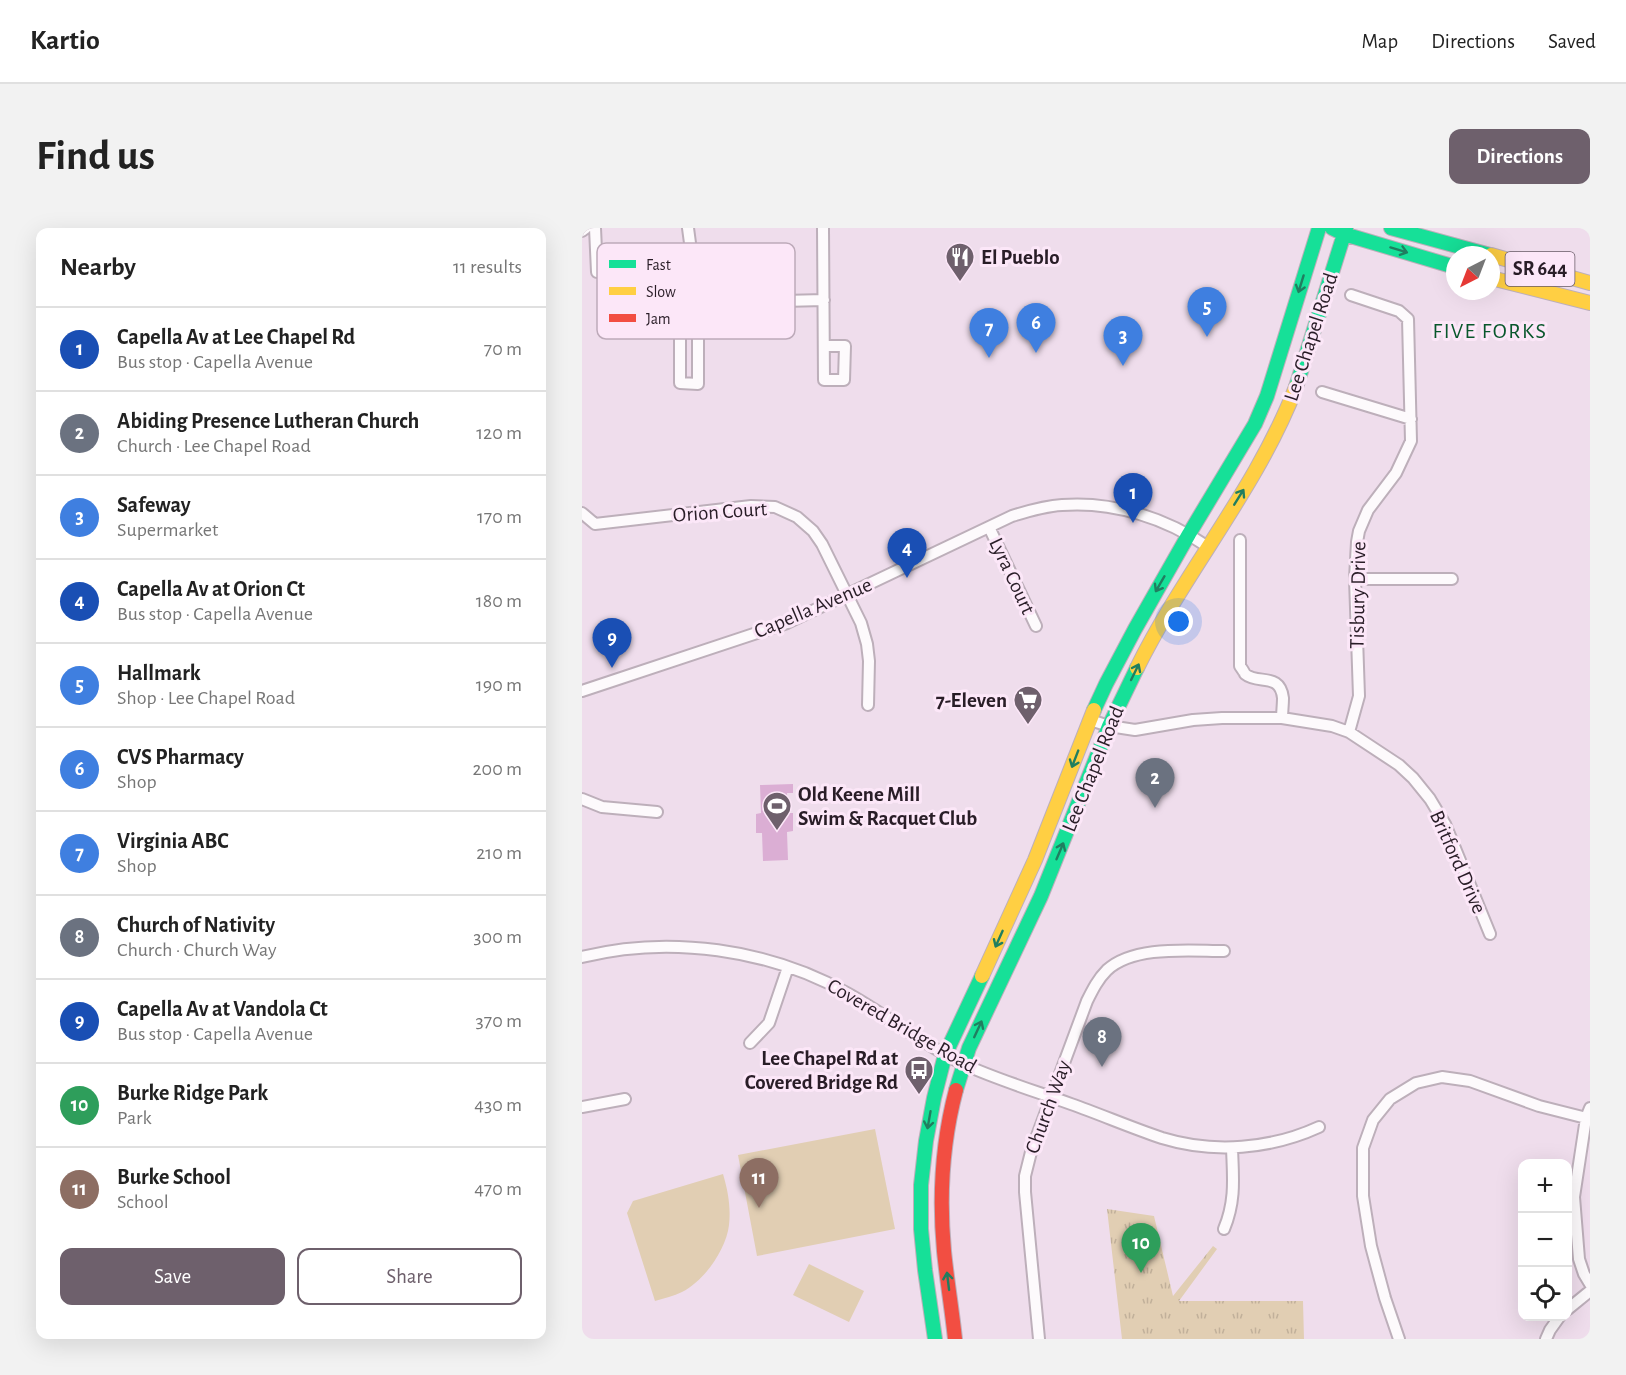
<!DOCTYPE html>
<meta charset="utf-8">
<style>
body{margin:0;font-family:"Alegreya Sans",sans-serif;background:#f2f2f2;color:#222}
.controls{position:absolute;right:18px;bottom:18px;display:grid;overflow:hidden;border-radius:12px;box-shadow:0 6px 24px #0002}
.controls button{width:54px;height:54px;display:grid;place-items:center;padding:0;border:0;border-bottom:2px solid #e0e0e0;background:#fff;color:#222;font:30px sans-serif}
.compass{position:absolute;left:864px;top:18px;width:54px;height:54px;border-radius:50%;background:#fff;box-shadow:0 6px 24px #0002;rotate:222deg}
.you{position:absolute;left:597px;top:394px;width:21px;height:21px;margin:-15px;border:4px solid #fff;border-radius:50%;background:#1a73e8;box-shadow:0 0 0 9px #1a73e833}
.badge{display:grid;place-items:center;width:39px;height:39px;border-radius:50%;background:#6e606c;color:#fff;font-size:20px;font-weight:700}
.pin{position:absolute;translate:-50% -50px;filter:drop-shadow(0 2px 3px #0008)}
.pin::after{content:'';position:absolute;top:32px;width:21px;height:18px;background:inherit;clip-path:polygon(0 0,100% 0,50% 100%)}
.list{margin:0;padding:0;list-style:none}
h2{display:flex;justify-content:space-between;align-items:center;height:78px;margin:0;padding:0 24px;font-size:26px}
h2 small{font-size:20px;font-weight:400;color:#767676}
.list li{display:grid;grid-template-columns:39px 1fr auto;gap:18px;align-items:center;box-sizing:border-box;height:84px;padding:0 24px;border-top:2px solid #e0e0e0}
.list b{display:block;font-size:22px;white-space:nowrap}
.list p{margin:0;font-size:20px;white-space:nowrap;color:#767676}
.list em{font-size:20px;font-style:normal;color:#767676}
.actions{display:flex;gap:12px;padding:18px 24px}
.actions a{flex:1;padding:14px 0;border:2px solid #6e606c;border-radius:12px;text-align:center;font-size:21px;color:#6e606c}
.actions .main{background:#6e606c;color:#fff}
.icon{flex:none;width:33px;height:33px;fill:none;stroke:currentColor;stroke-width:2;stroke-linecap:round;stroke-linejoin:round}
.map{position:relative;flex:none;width:1008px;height:1111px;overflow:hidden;border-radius:12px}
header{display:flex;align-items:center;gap:36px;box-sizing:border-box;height:84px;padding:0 30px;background:#fff;border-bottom:2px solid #e0e0e0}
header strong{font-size:28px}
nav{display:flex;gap:33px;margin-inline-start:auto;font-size:21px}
.intro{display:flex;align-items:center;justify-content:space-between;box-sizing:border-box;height:144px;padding:0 36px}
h1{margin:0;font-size:42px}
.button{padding:15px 27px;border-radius:12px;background:#6e606c;color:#fff;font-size:21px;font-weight:700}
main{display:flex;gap:36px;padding:0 36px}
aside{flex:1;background:#fff;border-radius:12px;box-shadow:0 6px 24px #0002}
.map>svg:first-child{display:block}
.grass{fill:#e1ceb3}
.park{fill:url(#park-tufts)}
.water{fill:#dbaed4}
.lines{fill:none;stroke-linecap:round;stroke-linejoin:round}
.street-casing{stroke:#bdafba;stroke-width:14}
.fast-casing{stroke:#bdafba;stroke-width:16}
.slow-casing{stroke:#bdafba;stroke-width:16}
.jam-casing{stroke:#bdafba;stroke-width:16}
.street{stroke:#fdfafc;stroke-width:10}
.fast{stroke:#16e098;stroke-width:14}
.slow{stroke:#ffcf43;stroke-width:14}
.jam{stroke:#f24e42;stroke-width:14}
.oneway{stroke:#207e60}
.labels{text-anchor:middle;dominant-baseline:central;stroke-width:6;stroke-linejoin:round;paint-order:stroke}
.shield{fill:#fce7f8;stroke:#685a66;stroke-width:1.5}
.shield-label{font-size:20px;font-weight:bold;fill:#291d27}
.poi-label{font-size:21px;font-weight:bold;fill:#291d27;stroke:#fce7f8;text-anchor:start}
.street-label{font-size:21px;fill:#291d27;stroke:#fce7f8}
.neighbourhood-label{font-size:22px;letter-spacing:1.5px;fill:#09572c;stroke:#fce7f8}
.key{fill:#fce7f8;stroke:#bdaab9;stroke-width:1.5}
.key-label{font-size:16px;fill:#291d27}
</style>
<header>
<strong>Kartio</strong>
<nav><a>Map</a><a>Directions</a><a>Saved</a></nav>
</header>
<div class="intro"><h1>Find us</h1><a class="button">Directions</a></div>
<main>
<aside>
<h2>Nearby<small>11 results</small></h2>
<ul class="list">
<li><span class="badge" style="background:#1a4fb4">1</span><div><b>Capella Av at Lee Chapel Rd</b><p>Bus stop · Capella Avenue</p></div><em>70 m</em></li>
<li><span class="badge" style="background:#6b7280">2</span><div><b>Abiding Presence Lutheran Church</b><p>Church · Lee Chapel Road</p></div><em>120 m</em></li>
<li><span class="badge" style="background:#3f7fe0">3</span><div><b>Safeway</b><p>Supermarket</p></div><em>170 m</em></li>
<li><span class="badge" style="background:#1a4fb4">4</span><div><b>Capella Av at Orion Ct</b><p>Bus stop · Capella Avenue</p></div><em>180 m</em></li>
<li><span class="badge" style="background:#3f7fe0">5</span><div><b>Hallmark</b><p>Shop · Lee Chapel Road</p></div><em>190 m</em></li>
<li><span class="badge" style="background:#3f7fe0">6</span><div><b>CVS Pharmacy</b><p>Shop</p></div><em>200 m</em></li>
<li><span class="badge" style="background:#3f7fe0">7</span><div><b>Virginia ABC</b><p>Shop</p></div><em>210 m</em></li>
<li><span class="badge" style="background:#6b7280">8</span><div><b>Church of Nativity</b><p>Church · Church Way</p></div><em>300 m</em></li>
<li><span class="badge" style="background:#1a4fb4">9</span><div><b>Capella Av at Vandola Ct</b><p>Bus stop · Capella Avenue</p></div><em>370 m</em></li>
<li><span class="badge" style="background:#2e9e5b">10</span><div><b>Burke Ridge Park</b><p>Park</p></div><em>430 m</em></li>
<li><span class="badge" style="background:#8d6e63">11</span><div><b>Burke School</b><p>School</p></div><em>470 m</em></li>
</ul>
<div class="actions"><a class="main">Save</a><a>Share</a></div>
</aside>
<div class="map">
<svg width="1008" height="1111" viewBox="0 0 1008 1111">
<defs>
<pattern id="park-tufts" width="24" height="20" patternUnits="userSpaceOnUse" patternTransform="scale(1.5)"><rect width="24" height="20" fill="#e1ceb3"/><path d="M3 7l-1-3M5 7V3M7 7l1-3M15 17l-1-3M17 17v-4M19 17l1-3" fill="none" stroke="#c1b09a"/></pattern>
</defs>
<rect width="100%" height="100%" fill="#efddec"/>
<path class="grass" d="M 293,901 L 313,1001 L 175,1028 L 156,927 Z
M 141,946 C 146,963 149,979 147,997 C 144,1022 122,1053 100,1064 C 92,1068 82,1070 73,1073 L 45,985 L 51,973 Z
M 227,1036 L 282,1063 L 267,1094 L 211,1067 Z"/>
<path class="park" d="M 525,981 L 572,988 L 591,1068 L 631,1018 L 635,1021 L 597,1073 L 721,1073 L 722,1111 L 540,1111 Z"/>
<path class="water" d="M 211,556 L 211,565 L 205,565 L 206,585 L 211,585 L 211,603 L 205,604 L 206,632 L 181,633 L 180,605 L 174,605 L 174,586 L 179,585 L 178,557 Z"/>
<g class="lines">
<g class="street-casing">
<path id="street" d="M 13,0 L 15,44
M 106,0 L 116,75 L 116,156 L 98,155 L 98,79 L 115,79
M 241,0 L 242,152 L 262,152 L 263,118 L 242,118
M 0,3 L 4,0
M 116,75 L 242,72
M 740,164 L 829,191
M 0,285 L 13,296 L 169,278 L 193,279 L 215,289 L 231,303 L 240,316 L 279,395 L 285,416 L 287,433 L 286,477
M 407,299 L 454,398
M 658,312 L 658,438 C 658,438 663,445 663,446 C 676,457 698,444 701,470 C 701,477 700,484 700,490
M 773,351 L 870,351
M 0,463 L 205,395 L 430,288 C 446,283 463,278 480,277 C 531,273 584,290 626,319
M 508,492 L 527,498 L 553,502 L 611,492 L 640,490 L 700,490 L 750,498 L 767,504 L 817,537 L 831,550 L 848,571 L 863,596 L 908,706
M 767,504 L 777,468 L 773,351 L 775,314 L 777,303 L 786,282 L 814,245 L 829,213 L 826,91 L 817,83 L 769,67
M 0,571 L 20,579 L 75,584
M 0,729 C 87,707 187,721 265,765 C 305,787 340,816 381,836 C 416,852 453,863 489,876 C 520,887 550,900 580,910 C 632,926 689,921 737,899
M 168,815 L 187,795 L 206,739
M 0,879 L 43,871
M 1008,880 L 1004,890 L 992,969 L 997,1031 L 1002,1046 L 1008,1056
M 642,1001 C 654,972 651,949 650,920
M 986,1081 L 1008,1063
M 457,1111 L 443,964 L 443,948 L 449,924 L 505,773 C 511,761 516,751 525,742 C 552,717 608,723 642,723
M 817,1111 L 803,1070 L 789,1018 L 781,968 L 781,920 L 791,892 L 808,871 L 834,855 L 860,849 L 888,853 L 957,878 L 1008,891
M 964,1111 L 968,1102 L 978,1088"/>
</g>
<g class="fast-casing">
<path id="fast" d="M 750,0 L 762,6 L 873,39
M 809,0 L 908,27
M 714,159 L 764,0
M 512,482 L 524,456 L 553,401 L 607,306 L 673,196 L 685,168 L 737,0
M 374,862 L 387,820 L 459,668 L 527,498 L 555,440
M 353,1111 L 343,1042 L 339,1001 L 339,957 L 344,913 L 352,870 L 363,827 L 400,748"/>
</g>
<g class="slow-casing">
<path id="slow" d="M 909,27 L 1008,55
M 909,50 L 1008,75
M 555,440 C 603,343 675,260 714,159
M 400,748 L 453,632 L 512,482"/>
</g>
<g class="jam-casing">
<path id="jam" d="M 373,1111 C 370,1082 365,1053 362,1023 C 357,969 360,915 374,862"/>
</g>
<use href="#street" class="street"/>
<use href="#fast" class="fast"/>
<use href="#slow" class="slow"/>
<use href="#jam" class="jam"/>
</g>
<defs><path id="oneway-shaft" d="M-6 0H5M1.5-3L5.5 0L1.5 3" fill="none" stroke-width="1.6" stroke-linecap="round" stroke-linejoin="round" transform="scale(1.5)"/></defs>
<g class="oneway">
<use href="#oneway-shaft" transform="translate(817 22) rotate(17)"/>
<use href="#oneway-shaft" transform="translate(719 56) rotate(107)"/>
<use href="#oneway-shaft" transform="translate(657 269) rotate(-58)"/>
<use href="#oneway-shaft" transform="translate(578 356) rotate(120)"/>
<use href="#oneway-shaft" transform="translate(553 444) rotate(-64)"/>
<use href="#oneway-shaft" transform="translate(493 531) rotate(111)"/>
<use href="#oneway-shaft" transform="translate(478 623) rotate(-67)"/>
<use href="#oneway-shaft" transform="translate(417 711) rotate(114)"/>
<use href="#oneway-shaft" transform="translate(396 801) rotate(-65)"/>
<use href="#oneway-shaft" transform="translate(347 892) rotate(100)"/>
<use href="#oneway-shaft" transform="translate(366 1053) rotate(-97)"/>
</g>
<defs>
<g id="restaurant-pin" transform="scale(1.5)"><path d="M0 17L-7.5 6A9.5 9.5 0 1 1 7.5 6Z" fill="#6e606c" stroke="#fce7f8"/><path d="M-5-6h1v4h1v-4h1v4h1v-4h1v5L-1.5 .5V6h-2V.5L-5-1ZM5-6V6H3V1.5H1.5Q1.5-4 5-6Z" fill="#fff"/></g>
<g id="supermarket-pin" transform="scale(1.5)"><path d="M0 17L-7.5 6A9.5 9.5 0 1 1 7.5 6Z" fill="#6e606c" stroke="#fce7f8"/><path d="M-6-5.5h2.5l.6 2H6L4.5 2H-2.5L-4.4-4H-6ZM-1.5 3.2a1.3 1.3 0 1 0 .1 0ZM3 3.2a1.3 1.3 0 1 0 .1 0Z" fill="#fff"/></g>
<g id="stadium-pin" transform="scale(1.5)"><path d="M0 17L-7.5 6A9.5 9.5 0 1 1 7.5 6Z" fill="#6e606c" stroke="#fce7f8"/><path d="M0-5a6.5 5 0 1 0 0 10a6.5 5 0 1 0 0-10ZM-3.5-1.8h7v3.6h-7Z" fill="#fff"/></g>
<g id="bus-pin" transform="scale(1.5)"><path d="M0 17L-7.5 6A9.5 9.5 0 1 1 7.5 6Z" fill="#6e606c" stroke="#fce7f8"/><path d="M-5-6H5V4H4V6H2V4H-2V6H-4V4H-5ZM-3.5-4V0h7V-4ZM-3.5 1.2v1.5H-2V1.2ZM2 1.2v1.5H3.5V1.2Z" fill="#fff"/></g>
</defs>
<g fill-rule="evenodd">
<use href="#restaurant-pin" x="378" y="29"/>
<use href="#supermarket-pin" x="446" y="472"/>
<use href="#stadium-pin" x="195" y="578"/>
<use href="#bus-pin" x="337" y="842"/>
</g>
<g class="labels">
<rect class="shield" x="923.5" y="24" width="69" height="34" rx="4.5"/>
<g class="shield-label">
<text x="958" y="41">SR 644</text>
</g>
<g class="poi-label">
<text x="399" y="29">El Pueblo</text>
<text x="425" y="472" text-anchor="end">7-Eleven</text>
<text x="216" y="566">Old Keene Mill<tspan x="216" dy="24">Swim &amp; Racquet Club</tspan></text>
<text x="316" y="830" text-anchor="end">Lee Chapel Rd at<tspan x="316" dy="24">Covered Bridge Rd</tspan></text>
</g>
<g class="street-label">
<text transform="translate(729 109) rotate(-72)">Lee Chapel Road</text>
<text transform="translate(138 284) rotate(-4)">Orion Court</text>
<text transform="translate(430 348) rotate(65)">Lyra Court</text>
<text transform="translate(776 367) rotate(-89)">Tisbury Drive</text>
<text transform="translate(231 380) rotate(-23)">Capella Avenue</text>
<text transform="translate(511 541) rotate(-68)">Lee Chapel Road</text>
<text transform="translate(876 634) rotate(66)">Britford Drive</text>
<text transform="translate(320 798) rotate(30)">Covered Bridge Road</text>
<text transform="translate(466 879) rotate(-70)">Church Way</text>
</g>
<g class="neighbourhood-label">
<text x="908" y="103">FIVE FORKS</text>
</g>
</g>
<rect x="15" y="15" width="198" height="96" rx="9" class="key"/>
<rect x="27" y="32" width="27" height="8" fill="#16e098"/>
<rect x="27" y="59" width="27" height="8" fill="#ffcf43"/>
<rect x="27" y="86" width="27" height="8" fill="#f24e42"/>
<g class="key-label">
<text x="64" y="42">Fast</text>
<text x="64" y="69">Slow</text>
<text x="64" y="96">Jam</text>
</g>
</svg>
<div class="controls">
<button>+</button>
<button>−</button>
<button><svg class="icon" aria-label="locate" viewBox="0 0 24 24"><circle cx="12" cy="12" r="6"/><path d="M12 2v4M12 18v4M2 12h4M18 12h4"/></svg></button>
</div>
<svg class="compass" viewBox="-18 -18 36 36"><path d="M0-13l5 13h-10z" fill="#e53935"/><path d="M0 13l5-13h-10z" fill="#767676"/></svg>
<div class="you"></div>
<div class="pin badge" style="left:551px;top:295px;background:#1a4fb4">1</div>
<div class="pin badge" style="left:573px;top:580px;background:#6b7280">2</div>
<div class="pin badge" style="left:541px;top:138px;background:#3f7fe0">3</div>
<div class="pin badge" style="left:325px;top:350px;background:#1a4fb4">4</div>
<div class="pin badge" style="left:625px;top:109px;background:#3f7fe0">5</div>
<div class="pin badge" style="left:454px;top:125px;background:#3f7fe0">6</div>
<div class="pin badge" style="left:407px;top:130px;background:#3f7fe0">7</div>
<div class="pin badge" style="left:520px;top:839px;background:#6b7280">8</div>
<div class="pin badge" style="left:30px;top:440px;background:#1a4fb4">9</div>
<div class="pin badge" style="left:559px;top:1045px;background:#2e9e5b">10</div>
<div class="pin badge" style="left:177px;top:980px;background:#8d6e63">11</div>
</div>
</main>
